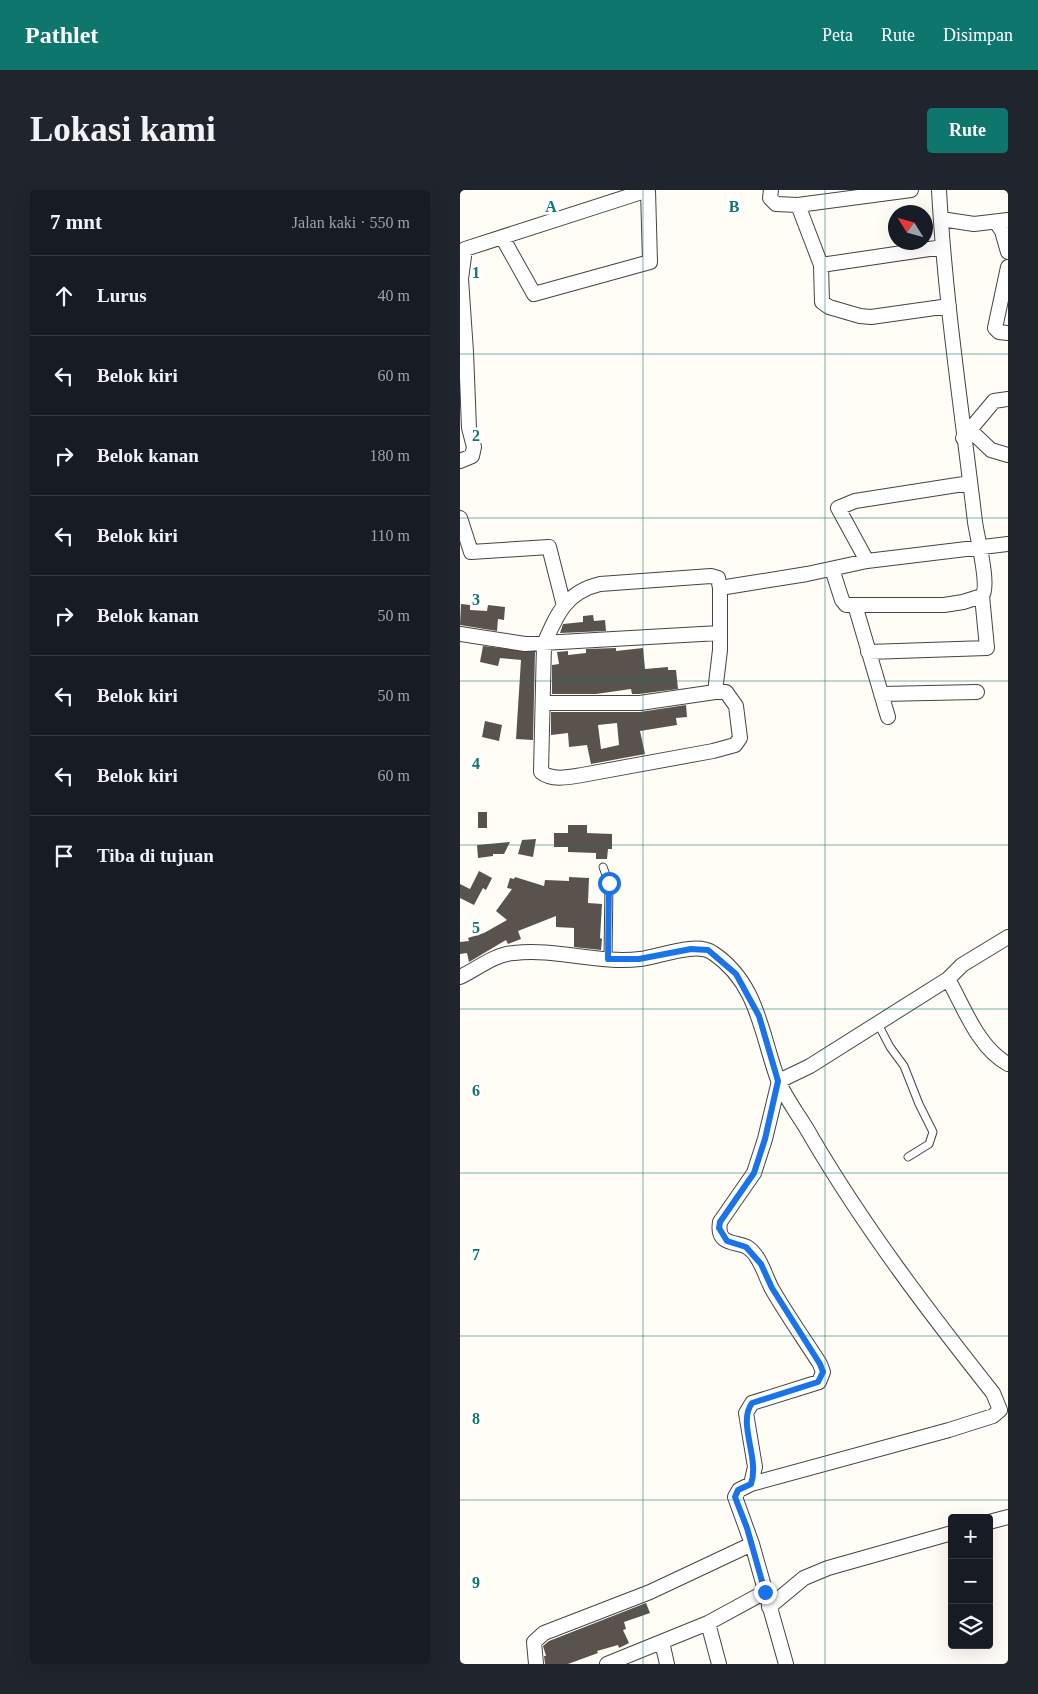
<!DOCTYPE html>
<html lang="id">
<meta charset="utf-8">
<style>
body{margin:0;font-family:Georgia,serif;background:#20242c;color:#f1f3f6}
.controls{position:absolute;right:15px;bottom:15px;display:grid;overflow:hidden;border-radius:5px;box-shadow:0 5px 20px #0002}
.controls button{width:45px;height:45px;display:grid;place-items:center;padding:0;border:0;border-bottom:1px solid #363941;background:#171b24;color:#f1f3f6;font:25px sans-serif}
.compass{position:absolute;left:428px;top:15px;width:45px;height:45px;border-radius:50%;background:#171b24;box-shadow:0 5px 20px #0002;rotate:307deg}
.stop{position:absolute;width:15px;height:15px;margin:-11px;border:4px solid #1a73e8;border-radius:50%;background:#fff}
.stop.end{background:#1a73e8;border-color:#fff;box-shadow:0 1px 5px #0008}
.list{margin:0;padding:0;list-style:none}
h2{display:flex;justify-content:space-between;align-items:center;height:65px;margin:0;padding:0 20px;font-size:21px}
h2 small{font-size:16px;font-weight:400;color:#9ea1a6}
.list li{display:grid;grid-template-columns:32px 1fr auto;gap:15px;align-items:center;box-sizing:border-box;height:80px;padding:0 20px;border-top:1px solid #363941}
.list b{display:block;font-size:19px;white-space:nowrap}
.list em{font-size:16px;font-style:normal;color:#9ea1a6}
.icon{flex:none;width:28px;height:28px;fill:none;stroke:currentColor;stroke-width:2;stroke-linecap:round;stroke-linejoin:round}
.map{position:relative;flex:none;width:548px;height:1474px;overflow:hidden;border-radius:5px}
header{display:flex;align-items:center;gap:30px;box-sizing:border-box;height:70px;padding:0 25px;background:#0f766e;color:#fff}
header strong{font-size:24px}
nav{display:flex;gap:28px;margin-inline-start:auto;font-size:18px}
.intro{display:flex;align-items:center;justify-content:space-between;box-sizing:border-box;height:120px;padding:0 30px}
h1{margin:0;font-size:35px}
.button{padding:12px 22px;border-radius:5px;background:#0f766e;color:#fff;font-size:18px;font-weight:700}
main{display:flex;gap:30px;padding:0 30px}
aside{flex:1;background:#171b24;border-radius:5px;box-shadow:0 5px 20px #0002}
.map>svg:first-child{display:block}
.building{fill:#5a524d;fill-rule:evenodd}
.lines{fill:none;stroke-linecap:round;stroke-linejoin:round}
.lane-casing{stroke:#444;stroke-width:9}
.street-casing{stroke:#444;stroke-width:16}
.lane{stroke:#fff;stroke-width:7}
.street{stroke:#fff;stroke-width:14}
.route{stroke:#1a73e8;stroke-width:6}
.grid{fill:none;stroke:#0f766e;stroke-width:1;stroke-opacity:0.55}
.grid-label{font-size:16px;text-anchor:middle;font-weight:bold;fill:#0f766e;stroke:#fff;stroke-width:5;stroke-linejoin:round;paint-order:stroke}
</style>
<header>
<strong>Pathlet</strong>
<nav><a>Peta</a><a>Rute</a><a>Disimpan</a></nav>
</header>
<div class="intro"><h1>Lokasi kami</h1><a class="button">Rute</a></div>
<main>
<aside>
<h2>7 mnt<small>Jalan kaki · 550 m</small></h2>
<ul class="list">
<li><svg class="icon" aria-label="ahead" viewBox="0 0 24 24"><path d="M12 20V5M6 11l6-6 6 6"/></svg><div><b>Lurus</b></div><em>40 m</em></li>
<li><svg class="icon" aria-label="left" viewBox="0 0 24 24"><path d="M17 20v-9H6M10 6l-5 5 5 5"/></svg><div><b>Belok kiri</b></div><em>60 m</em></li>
<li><svg class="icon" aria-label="right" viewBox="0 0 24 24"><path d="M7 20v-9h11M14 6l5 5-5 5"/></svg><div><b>Belok kanan</b></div><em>180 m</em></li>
<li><svg class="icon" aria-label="left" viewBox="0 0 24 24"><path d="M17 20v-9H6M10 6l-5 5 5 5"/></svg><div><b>Belok kiri</b></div><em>110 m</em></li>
<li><svg class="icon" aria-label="right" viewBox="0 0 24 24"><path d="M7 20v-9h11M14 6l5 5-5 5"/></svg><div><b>Belok kanan</b></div><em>50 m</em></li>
<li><svg class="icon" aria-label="left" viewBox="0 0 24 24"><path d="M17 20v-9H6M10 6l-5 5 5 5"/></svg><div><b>Belok kiri</b></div><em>50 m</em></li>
<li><svg class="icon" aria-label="left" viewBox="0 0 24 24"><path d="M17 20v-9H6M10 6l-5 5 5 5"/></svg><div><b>Belok kiri</b></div><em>60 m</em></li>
<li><svg class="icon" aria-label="arrive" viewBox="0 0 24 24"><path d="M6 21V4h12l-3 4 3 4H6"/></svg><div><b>Tiba di tujuan</b></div></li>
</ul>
</aside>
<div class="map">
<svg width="548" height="1474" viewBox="0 0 548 1474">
<rect width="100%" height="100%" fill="#fffdf5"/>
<path class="building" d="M 1,414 L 10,415 L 10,420 L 27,421 L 28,415 L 45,417 L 44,430 L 38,429 L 37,441 L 0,435 Z
M 133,425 L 134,431 L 145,430 L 146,441 L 100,443 L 103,434 L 123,432 L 123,426 Z
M 23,456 L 75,462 L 73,550 L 56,549 L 61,470 L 40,468 L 38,476 L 20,472 Z
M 156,458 L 156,461 L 183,458 L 185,479 L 208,477 L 208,480 L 216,480 L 218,499 L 179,504 L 172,504 L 171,499 L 136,504 L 92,504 L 92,475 L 99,474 L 97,462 L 108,461 L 108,465 L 126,463 L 126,459 Z
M 226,515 L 227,527 L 216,528 L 217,535 L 180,541 L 185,564 L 131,574 L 127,555 L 109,557 L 108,543 L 91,545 L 91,522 L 180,522 ZM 157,533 L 159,555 L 141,559 L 138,535 Z
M 25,531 L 42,535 L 39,551 L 22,547 Z
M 18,622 L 27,622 L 27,638 L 18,638 Z
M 108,635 L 127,635 L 127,643 L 152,644 L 152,659 L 148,659 L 147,669 L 136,669 L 136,663 L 108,662 L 108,657 L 94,657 L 94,643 L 108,643 Z
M 76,649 L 73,667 L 58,664 L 62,650 Z
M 50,652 L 44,664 L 33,664 L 33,666 L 18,668 L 17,655 Z
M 19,681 L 32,688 L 26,700 L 23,698 L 14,715 L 0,708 L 0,694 L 10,699 Z
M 55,687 L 84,696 L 85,690 L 109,691 L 109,687 L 129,688 L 128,713 L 142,714 L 140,748 L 142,749 L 141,760 L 114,757 L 114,738 L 96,737 L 96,726 L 58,741 L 61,749 L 48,754 L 46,750 L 9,772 L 7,763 L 0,764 L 0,752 L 9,751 L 8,748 L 24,743 L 47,730 L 36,721 L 52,699 L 47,698 L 50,688 L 54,689 Z
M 186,1413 L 190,1423 L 164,1432 L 166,1439 L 163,1440 L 169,1453 L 159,1458 L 158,1455 L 137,1461 L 138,1463 L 108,1474 L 85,1474 L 84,1466 L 86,1466 L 83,1456 L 89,1451 Z"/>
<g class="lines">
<g class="lane-casing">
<path id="lane" d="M 143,677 L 149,693 L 148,769
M 417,832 L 430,857 L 444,876 L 459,914 L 473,942 L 469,954 L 448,967"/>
</g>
<g class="street-casing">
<path id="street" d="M 311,0 L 310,8 L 316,14 L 338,15 L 451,0
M 338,15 L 361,75 L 362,112 L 369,117 L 400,126 L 411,127 L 489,116
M 481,29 L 514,34 L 548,30
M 536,32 L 542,41 L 548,62
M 361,75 L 483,57
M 548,77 L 535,138 L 539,142 L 548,143
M 511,241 L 531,260 L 548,265
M 503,248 L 534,211 L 548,209
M 0,271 L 12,266 L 14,257 L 9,238 L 6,162 L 1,89 L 5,59 L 188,0 L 190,72 L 74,104 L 42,47
M 0,328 L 11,362 L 89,357 L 104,416
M 407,371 L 378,318 L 395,311 L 510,293
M 372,379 L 382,410 L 386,415 L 484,415 L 503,412 L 522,406 C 530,396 517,347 515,332 C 502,221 485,111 479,0
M 395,415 L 428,527
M 0,444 L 65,454 L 259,443
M 408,462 L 527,458 L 522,406
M 255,502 L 266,502 L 276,516 L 280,548 L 275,555 L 253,561 L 122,585 C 110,587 92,591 81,582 L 84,454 C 97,424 106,402 140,394 L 251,386 L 258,388 L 260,398
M 421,504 L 517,502
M 83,513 L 180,513 L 255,502 L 260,460 L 260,398 L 347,384 L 407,371 L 548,354
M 0,787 C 17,779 35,764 54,763 C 95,758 139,774 180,769 C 199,767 236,751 253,763 C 298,793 301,844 318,890 C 326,910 342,929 352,948 C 405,1038 468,1121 533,1203 L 540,1220 L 533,1226 L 489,1240 L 291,1294
M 488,789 C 504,817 518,858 548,874
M 529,1332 L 548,1327
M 309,1417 L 344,1388 L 368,1378 L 492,1343
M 248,1433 L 259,1474
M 202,1452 L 207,1474
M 76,1474 L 74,1452 L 84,1443 L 190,1402 L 292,1354
M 147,1474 L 248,1433 L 305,1402
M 326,1474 L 292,1354 L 275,1307 L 279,1300 L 291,1294 L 295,1277 L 286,1223 L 292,1213 L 359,1192 L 363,1182 L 360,1174 C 344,1149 327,1125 312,1099 C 305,1086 300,1065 287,1057 C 276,1051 256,1056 260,1032 L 294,983 L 305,949 L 319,891 L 350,876 L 488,789 L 502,775 L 548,747"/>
</g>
<use href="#lane" class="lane"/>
<use href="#street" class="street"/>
</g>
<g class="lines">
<path class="route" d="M 149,693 L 148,769 L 179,769 L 231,759 L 248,760 L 276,784 L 299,826 L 318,891 L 305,949 L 294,983 L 260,1032 L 259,1038 L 267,1051 L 286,1057 L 301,1074 L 312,1098 L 360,1174 L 363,1182 L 358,1192 L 292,1213 C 277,1233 300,1268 291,1294 L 278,1300 L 275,1307 L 287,1338 L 305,1402"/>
</g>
<path class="grid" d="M 183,0 L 183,1474M 365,0 L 365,1474M 0,164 L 548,164M 0,328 L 548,328M 0,491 L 548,491M 0,655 L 548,655M 0,819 L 548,819M 0,983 L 548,983M 0,1146 L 548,1146M 0,1310 L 548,1310"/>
<g class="grid-label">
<text x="91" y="22">A</text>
<text x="274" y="22">B</text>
<text x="16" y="88">1</text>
<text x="16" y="251">2</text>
<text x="16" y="415">3</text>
<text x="16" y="579">4</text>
<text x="16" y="743">5</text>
<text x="16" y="906">6</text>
<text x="16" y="1070">7</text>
<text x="16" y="1234">8</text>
<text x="16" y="1398">9</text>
</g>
</svg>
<div class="controls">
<button>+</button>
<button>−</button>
<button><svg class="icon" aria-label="layers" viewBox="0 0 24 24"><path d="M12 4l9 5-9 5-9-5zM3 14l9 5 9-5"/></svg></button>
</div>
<svg class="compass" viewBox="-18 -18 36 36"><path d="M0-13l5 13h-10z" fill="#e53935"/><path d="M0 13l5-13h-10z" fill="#9ea1a6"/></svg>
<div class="stop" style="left:149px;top:693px"></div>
<div class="stop end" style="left:305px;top:1402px"></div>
</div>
</main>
